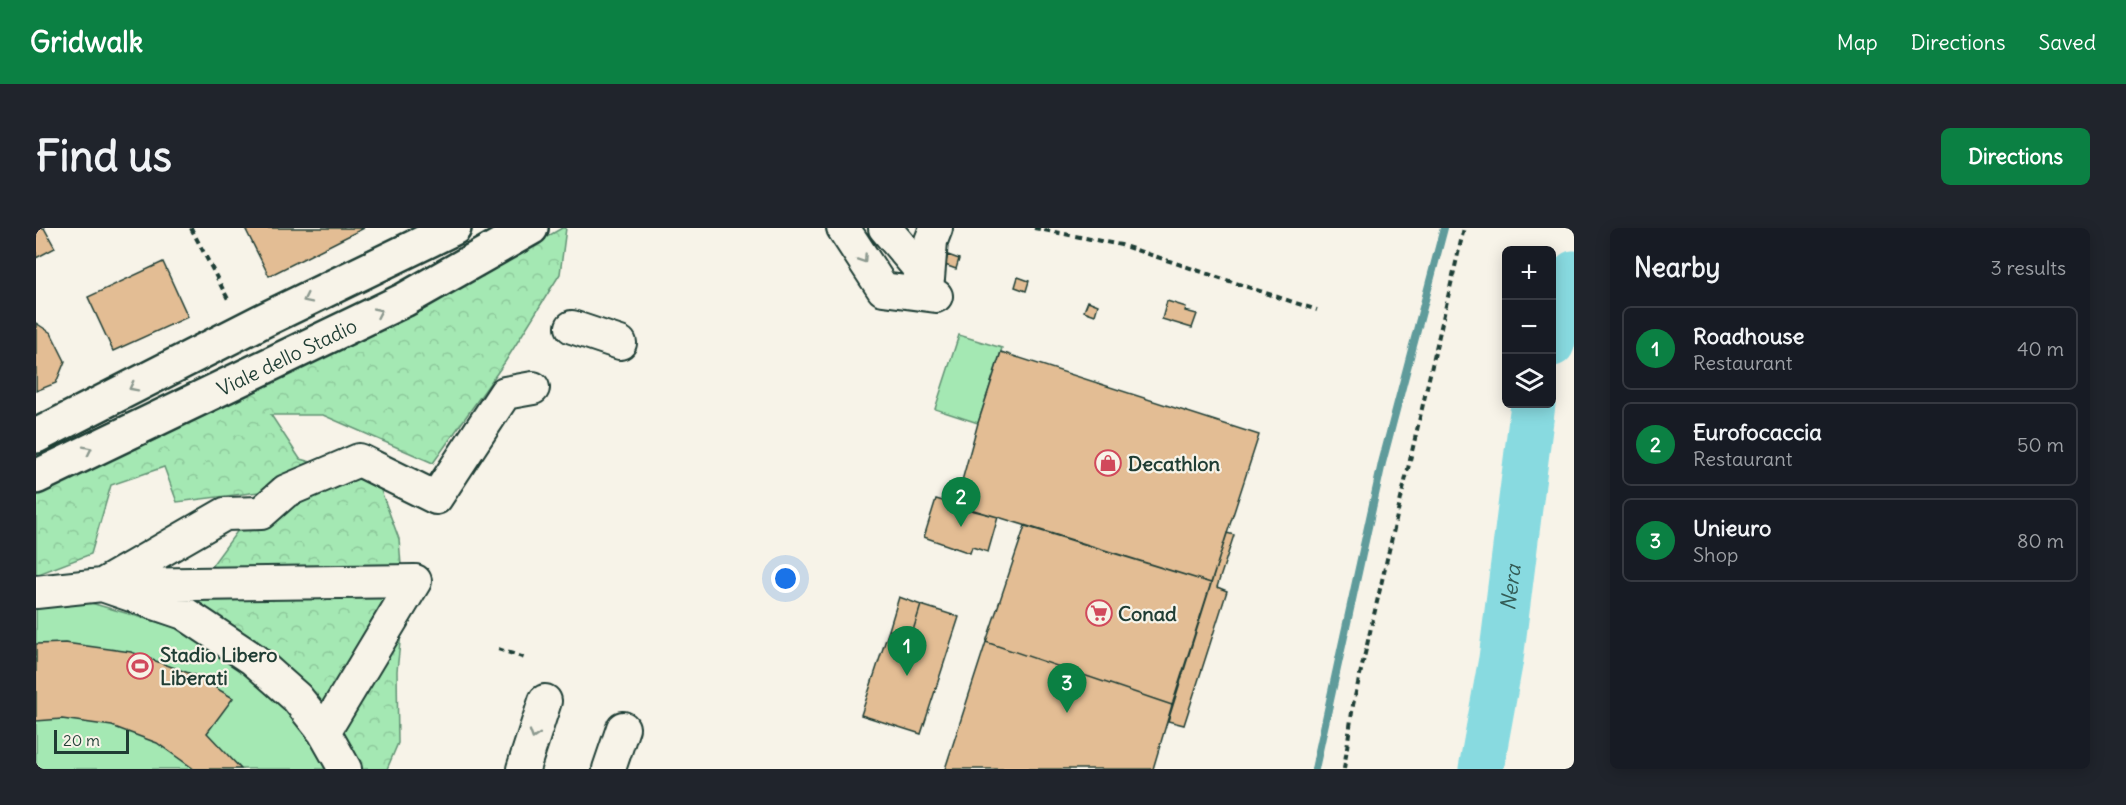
<!DOCTYPE html>
<meta charset="utf-8">
<style>
body{margin:0;font-family:Delius,sans-serif;background:#20242c;color:#f1f3f6}
.controls{position:absolute;right:18px;top:18px;display:grid;overflow:hidden;border-radius:9px;box-shadow:0 3px 15px #0003}
.controls button{width:54px;height:54px;display:grid;place-items:center;padding:0;border:0;border-bottom:2px solid #363941;background:#171b24;color:#f1f3f6;font:30px sans-serif}
.scale{position:absolute;left:18px;bottom:15px;width:75px;box-sizing:border-box;padding-left:6px;border:3px solid #1f3d34;border-top:0;font-size:16px;line-height:21px;white-space:nowrap;color:#1f3d34;-webkit-text-stroke:4px #f7f3e8;paint-order:stroke}
.you{position:absolute;left:750px;top:351px;width:21px;height:21px;margin:-15px;border:4px solid #fff;border-radius:50%;background:#1a73e8;box-shadow:0 0 0 9px #1a73e833}
.badge{display:grid;place-items:center;width:39px;height:39px;border-radius:50%;background:#0b8043;color:#fff;font-size:20px;font-weight:700}
.pin{position:absolute;translate:-50% -50px;filter:drop-shadow(0 2px 3px #0008)}
.pin::after{content:'';position:absolute;top:32px;width:21px;height:18px;background:inherit;clip-path:polygon(0 0,100% 0,50% 100%)}
.list{margin:0;padding:0;list-style:none}
h2{display:flex;justify-content:space-between;align-items:center;height:78px;margin:0;padding:0 24px;font-size:26px}
h2 small{font-size:20px;font-weight:400;color:#9ea1a6}
.list li{display:grid;grid-template-columns:39px 1fr auto;gap:18px;align-items:center;box-sizing:border-box;height:84px;margin:0 12px 12px;padding:0 12px;border:2px solid #363941;border-radius:9px}
.list b{display:block;font-size:22px;white-space:nowrap}
.list p{margin:0;font-size:20px;white-space:nowrap;color:#9ea1a6}
.list em{font-size:20px;font-style:normal;color:#9ea1a6}
.icon{flex:none;width:33px;height:33px;fill:none;stroke:currentColor;stroke-width:2;stroke-linecap:round;stroke-linejoin:round}
.map{position:relative;flex:none;width:1538px;height:541px;overflow:hidden;border-radius:9px}
header{display:flex;align-items:center;gap:36px;box-sizing:border-box;height:84px;padding:0 30px;background:#0b8043;color:#fff}
header strong{font-size:28px}
nav{display:flex;gap:33px;margin-inline-start:auto;font-size:21px}
.intro{display:flex;align-items:center;justify-content:space-between;box-sizing:border-box;height:144px;padding:0 36px}
h1{margin:0;font-size:42px}
.button{padding:15px 27px;border-radius:9px;background:#0b8043;color:#fff;font-size:21px;font-weight:700}
main{display:flex;gap:36px;padding:0 36px}
aside{flex:1;background:#171b24;border-radius:9px;box-shadow:0 3px 15px #0003}
.map>svg:first-child{display:block}
.forest{fill:url(#forest-crowns);stroke:#629274;stroke-width:1.5}
.garden{fill:#a4e8b3;stroke:#629274;stroke-width:1.5}
.lines{fill:none;stroke-linecap:round;stroke-linejoin:round}
.stream{stroke:#5e9b9b;stroke-width:8}
.river{stroke:#88dae0;stroke-width:45}
.building{fill:#e3bd94;stroke:#1f3d34;stroke-width:1.5}
.minor-casing{stroke:#1f3d34;stroke-width:36}
.major-casing{stroke:#1f3d34;stroke-width:38}
.path{stroke:#1f3d34;stroke-width:4;stroke-dasharray:6 4.5;stroke-linecap:butt}
.minor{stroke:#f7f3e8;stroke-width:32}
.major{stroke:#f7f3e8;stroke-width:33}
.oneway{stroke:#8b988e}
.labels{text-anchor:middle;dominant-baseline:central;stroke-width:4.5;stroke-linejoin:round;paint-order:stroke}
.street-label{font-size:20px;fill:#1f3d34;stroke:#f7f3e8}
.poi-label{font-size:20px;font-weight:bold;fill:#1f3d34;stroke:#f7f3e8;text-anchor:start}
.water-label{font-size:21px;font-style:italic;fill:#345c56;stroke:#f7f3e8}
</style>
<header>
<strong>Gridwalk</strong>
<nav><a>Map</a><a>Directions</a><a>Saved</a></nav>
</header>
<div class="intro"><h1>Find us</h1><a class="button">Directions</a></div>
<main>
<div class="map">
<svg width="1538" height="541" viewBox="0 0 1538 541">
<defs>
<pattern id="forest-crowns" width="20" height="18" patternUnits="userSpaceOnUse" patternTransform="scale(1.5)"><rect width="20" height="18" fill="#a4e8b3"/><path d="M2 6a3 3 0 1 1 6 0M12 15a3 3 0 1 1 6 0" fill="none" stroke="#8dc89b"/></pattern>
</defs>
<rect width="100%" height="100%" fill="#f7f3e8"/>
<filter id="ink" filterUnits="userSpaceOnUse"><feTurbulence type="fractalNoise" baseFrequency=".0167" numOctaves="2"/><feDisplacementMap in="SourceGraphic" scale="12" xChannelSelector="R" yChannelSelector="G"/><feConvolveMatrix kernelMatrix="1 2 1 2 8 2 1 2 1" color-interpolation-filters="sRGB"/></filter>
<g filter="url(#ink)">
<path class="forest" d="M 526,0 L 530,0 L 524,46 L 469,134 L 397,235 L 287,187 L 235,187 L 264,231 L 341,252 L 363,311 L 368,377 L 361,443 L 362,515 L 351,541 L 315,541 L 146,378 L 231,263 L 141,274 L 128,239 L 75,257 L 55,326 L 0,347 L 0,262 L 124,201 L 403,71 Z"/>
<path class="garden" d="M 923,107 L 966,120 L 942,195 L 899,181 Z
M 55,375 L 162,406 L 252,470 L 304,541 L 0,541 L 0,378 Z"/>
<g class="lines">
<path class="stream" d="M 1279,541 L 1346,235 L 1408,0"/>
<g class="river">
<path d="M 1516,116 L 1538,45"/>
<path id="s1" d="M 1445,541 L 1465,431 L 1497,176"/>
</g>
</g>
<path class="building" d="M 0,0 L 8,0 L 19,20 L 0,30 Z
M 209,0 L 328,0 L 233,48 Z
M 912,27 L 923,31 L 920,41 L 909,37 Z
M 127,34 L 152,89 L 77,123 L 52,69 Z
M 982,49 L 993,53 L 990,63 L 979,59 Z
M 1052,73 L 1062,77 L 1059,87 L 1048,83 Z
M 1131,73 L 1150,79 L 1149,83 L 1161,86 L 1156,100 L 1126,91 Z
M 0,95 L 15,105 L 29,133 L 20,155 L 0,163 Z
M 965,124 L 1223,207 L 1175,355 L 962,289 L 919,278 L 942,195 Z
M 900,271 L 962,289 L 952,324 L 936,319 L 934,325 L 888,309 Z
M 989,298 L 1175,355 L 1136,477 L 950,414 Z
M 1191,305 L 1198,307 L 1181,359 L 1191,363 L 1148,497 L 1132,493 Z
M 863,369 L 885,377 L 875,409 L 853,402 Z
M 885,377 L 923,389 L 885,506 L 825,487 L 853,402 L 875,409 Z
M 950,414 L 1136,477 L 1117,541 L 909,541 Z
M 29,415 L 95,424 L 158,447 L 197,470 L 171,505 L 205,541 L 158,541 L 121,515 L 76,498 L 26,491 L 0,493 L 0,416 Z"/>
<g class="lines">
<g class="minor-casing">
<path id="minor" d="M 807,0 L 847,61 L 900,68
M 849,0 L 892,51
M 892,51 L 895,13 L 900,0
M 536,99 L 584,115
M 66,357 L 189,286 L 225,285 L 250,263 L 323,232 L 400,270 L 469,165 L 497,160
M 88,357 L 379,353
M 0,364 L 66,357 L 148,385 L 217,431 L 261,470 L 288,504 L 309,541
M 288,504 L 379,353
M 487,541 L 509,473
M 573,541 L 587,500"/>
</g>
<g class="major-casing">
<g id="major">
<path d="M 0,208 L 226,93 L 418,0"/>
<path id="s2" d="M 0,249 L 368,72 L 495,0"/>
</g>
</g>
<path class="path" d="M 155,0 L 193,73
M 998,0 L 1085,17 L 1281,82
M 462,421 L 489,430
M 1308,541 L 1317,477 L 1428,0"/>
<use href="#minor" class="minor"/>
<use href="#major" class="major"/>
</g>
<defs><path id="oneway-chevron" d="M-2-3.5L2.5 0L-2 3.5" fill="none" stroke-width="1.6" stroke-linecap="round" stroke-linejoin="round" transform="scale(1.5)"/></defs>
<g class="oneway">
<use href="#oneway-chevron" transform="translate(827 31) rotate(56)"/>
<use href="#oneway-chevron" transform="translate(271 71) rotate(154)"/>
<use href="#oneway-chevron" transform="translate(342 84) rotate(-25)"/>
<use href="#oneway-chevron" transform="translate(97 159) rotate(153)"/>
<use href="#oneway-chevron" transform="translate(52 222) rotate(-26)"/>
<use href="#oneway-chevron" transform="translate(498 507) rotate(108)"/>
</g>
</g>
<defs>
<g id="shop-ring" transform="scale(1.35)"><circle r="9.5" fill="#f7f3e8" stroke="#d1495b" stroke-width="1.5"/><path d="M-5-2.5h2.3a2.7 3.5 0 0 1 5.4 0H5L5.5 6h-11ZM-1.5-2.5h3a1.5 2.3 0 0 0-3 0Z" fill="#d1495b"/></g>
<g id="supermarket-ring" transform="scale(1.35)"><circle r="9.5" fill="#f7f3e8" stroke="#d1495b" stroke-width="1.5"/><path d="M-6-5.5h2.5l.6 2H6L4.5 2H-2.5L-4.4-4H-6ZM-1.5 3.2a1.3 1.3 0 1 0 .1 0ZM3 3.2a1.3 1.3 0 1 0 .1 0Z" fill="#d1495b"/></g>
<g id="stadium-ring" transform="scale(1.35)"><circle r="9.5" fill="#f7f3e8" stroke="#d1495b" stroke-width="1.5"/><path d="M0-5a6.5 5 0 1 0 0 10a6.5 5 0 1 0 0-10ZM-3.5-1.8h7v3.6h-7Z" fill="#d1495b"/></g>
</defs>
<g fill-rule="evenodd">
<use href="#shop-ring" x="1072" y="235"/>
<use href="#supermarket-ring" x="1063" y="385"/>
<use href="#stadium-ring" x="104" y="438"/>
</g>
<g class="labels">
<g class="street-label">
<text stroke="none"><textPath href="#s2" startOffset="278">Viale dello Stadio</textPath></text>
</g>
<g class="poi-label">
<text x="1092" y="235">Decathlon</text>
<text x="1082" y="385">Conad</text>
<text x="124" y="426">Stadio Libero<tspan x="124" dy="23">Liberati</tspan></text>
</g>
<g class="water-label">
<text stroke="none"><textPath href="#s1" startOffset="184">Nera</textPath></text>
</g>
</g>
</svg>
<div class="controls">
<button>+</button>
<button>−</button>
<button><svg class="icon" aria-label="layers" viewBox="0 0 24 24"><path d="M12 4l9 5-9 5-9-5zM3 14l9 5 9-5"/></svg></button>
</div>
<div class="scale">20 m</div>
<div class="you"></div>
<div class="pin badge" style="left:871px;top:448px">1</div>
<div class="pin badge" style="left:925px;top:299px">2</div>
<div class="pin badge" style="left:1031px;top:485px">3</div>
</div>
<aside>
<h2>Nearby<small>3 results</small></h2>
<ul class="list">
<li><span class="badge">1</span><div><b>Roadhouse</b><p>Restaurant</p></div><em>40 m</em></li>
<li><span class="badge">2</span><div><b>Eurofocaccia</b><p>Restaurant</p></div><em>50 m</em></li>
<li><span class="badge">3</span><div><b>Unieuro</b><p>Shop</p></div><em>80 m</em></li>
</ul>
</aside>
</main>
